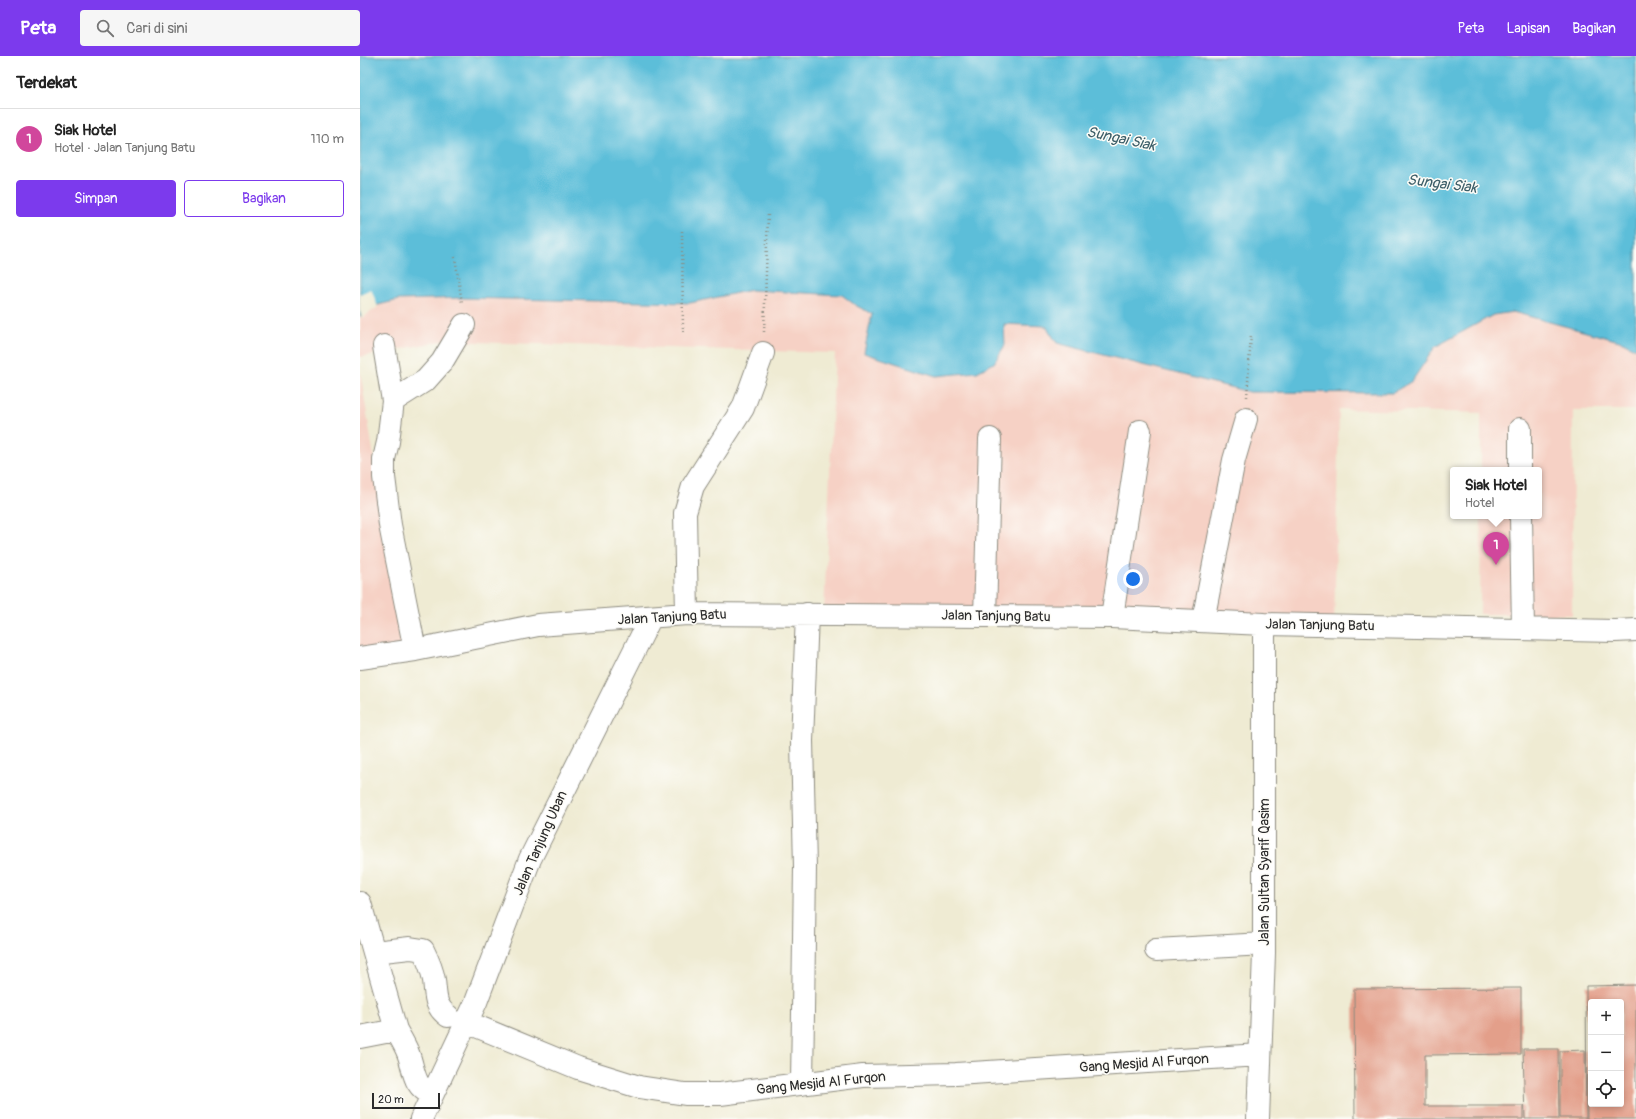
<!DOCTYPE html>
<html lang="id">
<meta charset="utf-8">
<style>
body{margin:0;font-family:Pangolin,sans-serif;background:#f6f6f6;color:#222}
.controls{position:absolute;right:12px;bottom:12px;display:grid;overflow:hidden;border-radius:4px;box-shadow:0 2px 6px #0003}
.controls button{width:36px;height:36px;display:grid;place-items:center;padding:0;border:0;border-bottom:1px solid #e0e0e0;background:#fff;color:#222;font:20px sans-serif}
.scale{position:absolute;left:12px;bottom:10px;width:68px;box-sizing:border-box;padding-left:4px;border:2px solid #2b2b2b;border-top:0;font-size:11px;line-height:14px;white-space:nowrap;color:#2b2b2b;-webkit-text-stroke:3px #fdfcf7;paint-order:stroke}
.you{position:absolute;left:773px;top:523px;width:14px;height:14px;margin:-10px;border:3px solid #fff;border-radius:50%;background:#1a73e8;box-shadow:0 0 0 6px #1a73e833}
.badge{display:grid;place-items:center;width:26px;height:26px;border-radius:50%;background:#7c3aed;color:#fff;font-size:13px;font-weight:700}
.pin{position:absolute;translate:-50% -33px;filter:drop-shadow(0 1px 2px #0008)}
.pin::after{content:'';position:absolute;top:21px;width:14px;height:12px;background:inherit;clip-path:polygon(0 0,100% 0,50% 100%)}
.popup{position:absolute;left:1090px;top:411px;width:92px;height:52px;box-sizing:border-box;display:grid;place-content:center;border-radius:4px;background:#fff;filter:drop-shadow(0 1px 3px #0005);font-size:13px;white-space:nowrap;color:#767676}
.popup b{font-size:15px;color:#222}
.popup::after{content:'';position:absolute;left:50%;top:100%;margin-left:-8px;border:8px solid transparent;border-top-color:#fff}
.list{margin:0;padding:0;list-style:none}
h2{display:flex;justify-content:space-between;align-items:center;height:52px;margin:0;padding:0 16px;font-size:17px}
h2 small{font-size:13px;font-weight:400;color:#767676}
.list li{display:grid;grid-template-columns:26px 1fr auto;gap:12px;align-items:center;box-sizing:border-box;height:60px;padding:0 16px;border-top:1px solid #e0e0e0}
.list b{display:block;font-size:15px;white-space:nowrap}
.list p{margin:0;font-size:13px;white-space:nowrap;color:#767676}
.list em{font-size:13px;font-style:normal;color:#767676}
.actions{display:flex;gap:8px;padding:12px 16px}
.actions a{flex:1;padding:9px 0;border:1px solid #7c3aed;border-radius:4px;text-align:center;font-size:14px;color:#7c3aed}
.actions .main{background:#7c3aed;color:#fff}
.icon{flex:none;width:22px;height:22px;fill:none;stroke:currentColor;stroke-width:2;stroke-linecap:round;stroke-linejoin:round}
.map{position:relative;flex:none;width:1276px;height:1063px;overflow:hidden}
header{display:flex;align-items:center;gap:24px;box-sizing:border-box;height:56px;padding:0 20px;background:#7c3aed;color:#fff}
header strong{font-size:19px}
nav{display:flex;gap:22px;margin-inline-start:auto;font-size:14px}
.search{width:280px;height:36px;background:#f6f6f6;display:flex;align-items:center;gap:10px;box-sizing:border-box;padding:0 14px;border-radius:4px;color:#767676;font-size:15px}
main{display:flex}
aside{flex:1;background:#fff}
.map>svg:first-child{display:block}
.built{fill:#f6d1c5}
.water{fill:#5bbed9;stroke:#437482}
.pier{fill:#efebd3}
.building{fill:#e39f8a;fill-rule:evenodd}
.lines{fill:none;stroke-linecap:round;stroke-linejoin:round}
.minor-casing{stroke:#8d8b7f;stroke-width:24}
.path{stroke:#8d8b7f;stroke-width:2.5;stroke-dasharray:1 3;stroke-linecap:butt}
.minor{stroke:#fff;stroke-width:22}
.labels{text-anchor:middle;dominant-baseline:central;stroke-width:3;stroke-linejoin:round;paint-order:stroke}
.street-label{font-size:14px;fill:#2b2b2b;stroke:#fdfcf7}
.water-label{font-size:15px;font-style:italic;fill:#3c5e68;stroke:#fdfcf7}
</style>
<header>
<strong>Peta</strong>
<div class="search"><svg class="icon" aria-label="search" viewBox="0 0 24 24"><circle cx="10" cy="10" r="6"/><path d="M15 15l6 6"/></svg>Cari di sini</div>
<nav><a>Peta</a><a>Lapisan</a><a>Bagikan</a></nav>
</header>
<main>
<aside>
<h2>Terdekat<small></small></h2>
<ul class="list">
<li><span class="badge" style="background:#d1479c">1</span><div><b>Siak Hotel</b><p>Hotel · Jalan Tanjung Batu</p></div><em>110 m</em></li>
</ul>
<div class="actions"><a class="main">Simpan</a><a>Bagikan</a></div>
</aside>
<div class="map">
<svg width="1276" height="1063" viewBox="0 0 1276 1063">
<rect width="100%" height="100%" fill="#fdfcf7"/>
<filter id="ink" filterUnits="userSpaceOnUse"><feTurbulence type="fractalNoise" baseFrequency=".025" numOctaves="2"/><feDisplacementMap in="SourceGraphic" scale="8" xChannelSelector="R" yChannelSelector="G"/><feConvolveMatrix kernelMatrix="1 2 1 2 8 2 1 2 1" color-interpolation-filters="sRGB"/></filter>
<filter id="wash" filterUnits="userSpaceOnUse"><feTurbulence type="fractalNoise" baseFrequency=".012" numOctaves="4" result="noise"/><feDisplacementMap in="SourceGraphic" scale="16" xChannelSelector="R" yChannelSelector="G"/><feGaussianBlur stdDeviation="0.9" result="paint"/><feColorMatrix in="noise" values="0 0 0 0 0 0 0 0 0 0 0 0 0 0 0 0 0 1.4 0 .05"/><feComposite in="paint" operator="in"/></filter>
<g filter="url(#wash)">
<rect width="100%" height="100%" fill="#efebd3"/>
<path class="built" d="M 391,234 L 482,239 L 495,249 L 512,258 L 645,289 L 644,268 L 686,270 L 889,336 L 1032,337 L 1052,325 L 1075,291 L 1133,259 L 1153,256 L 1263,286 L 1276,293 L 1276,354 L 1213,354 L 1212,559 L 1120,558 L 1121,460 L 1179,460 L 1179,414 L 1121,414 L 1121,357 L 979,353 L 974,573 L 464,558 L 475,297 L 82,285 L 0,301 L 0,261 L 17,249 L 39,244 L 102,242 L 330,247 Z
M 0,315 L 46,598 L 0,605 Z"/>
<path class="water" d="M 0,0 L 1276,0 L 1276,293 L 1263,286 L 1153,256 L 1133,259 L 1075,291 L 1052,325 L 1032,337 L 889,336 L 697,287 L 686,270 L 644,268 L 645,289 L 634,307 L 617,316 L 576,320 L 504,297 L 512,258 L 495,249 L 482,239 L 391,234 L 330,247 L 102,242 L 39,244 L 18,249 L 0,261 Z"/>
<path class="pier" d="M 11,233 L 18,251 L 2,262 L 0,255 L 0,238 Z"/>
<g id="blocks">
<path class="building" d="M 1276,929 L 1276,1063 L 1227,1063 L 1226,930 ZM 1231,946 L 1261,946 L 1261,1048 L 1231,1048 Z
M 1161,932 L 1161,998 L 1065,999 L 1065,1050 L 1163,1050 L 1163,1063 L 995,1063 L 994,933 Z
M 1163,993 L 1198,993 L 1199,1063 L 1165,1063 Z
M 1225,994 L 1226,1062 L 1200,1062 L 1200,995 Z"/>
</g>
</g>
<g filter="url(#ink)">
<use href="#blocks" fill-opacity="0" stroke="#8d8b7f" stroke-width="1"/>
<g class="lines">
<g class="minor-casing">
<path id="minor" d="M 24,290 L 33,345 L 28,386 L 24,403 L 24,421 L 30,469 L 55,594
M 33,345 L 66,324 L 82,306 L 104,269
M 1160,373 L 1160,414
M 1161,460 L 1163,573
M 327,558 L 325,457 L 333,430 L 383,352 L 403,297
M 625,560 L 630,383
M 752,561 L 780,375
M 843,565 L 874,404 L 886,363
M 0,602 L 55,594 L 178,569 L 327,558 L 752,561 L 904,568 L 1255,575 L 1276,574
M 0,847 L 36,974 L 0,981
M 796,894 L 904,888
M 14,896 L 50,892 L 63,894 C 68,904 72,913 74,924 C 76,939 74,950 88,960
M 104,965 L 218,1012 L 279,1031 L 325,1038 L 360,1038 L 503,1020 L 596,1018 L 900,999
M 36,974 C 40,981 45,989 48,997 C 55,1015 52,1029 72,1039
M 442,1028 L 445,811 L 442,685 L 447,558
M 61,1063 L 116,946 L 170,803 L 291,561
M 898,1063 L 904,897 L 904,568"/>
</g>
<path class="path" d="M 322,175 L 323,278
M 95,201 L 102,247
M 404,276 L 408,157
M 887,341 L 891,278"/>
<use href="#minor" class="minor"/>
</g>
</g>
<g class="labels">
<g class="street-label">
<text transform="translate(636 560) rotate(1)">Jalan Tanjung Batu</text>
<text transform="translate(312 561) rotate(-3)">Jalan Tanjung Batu</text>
<text transform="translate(960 569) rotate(1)">Jalan Tanjung Batu</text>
<text transform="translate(180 787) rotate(-66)">Jalan Tanjung Uban</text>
<text transform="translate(904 816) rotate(-90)">Jalan Sultan Syarif Qasim</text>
<text transform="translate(784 1007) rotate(-4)">Gang Mesjid Al Furqon</text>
<text transform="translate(461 1027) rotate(-6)">Gang Mesjid Al Furqon</text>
</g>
<g class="water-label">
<text transform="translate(761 83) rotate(12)">Sungai Siak</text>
<text transform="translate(1082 128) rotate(7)">Sungai Siak</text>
</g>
</g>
</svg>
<div class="controls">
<button>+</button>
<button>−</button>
<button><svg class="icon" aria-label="locate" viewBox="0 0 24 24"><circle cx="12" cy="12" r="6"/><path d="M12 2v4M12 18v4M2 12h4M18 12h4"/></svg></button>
</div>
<div class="scale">20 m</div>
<div class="you"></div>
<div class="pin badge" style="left:1136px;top:509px;background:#d1479c">1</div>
<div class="popup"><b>Siak Hotel</b>Hotel</div>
</div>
</main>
